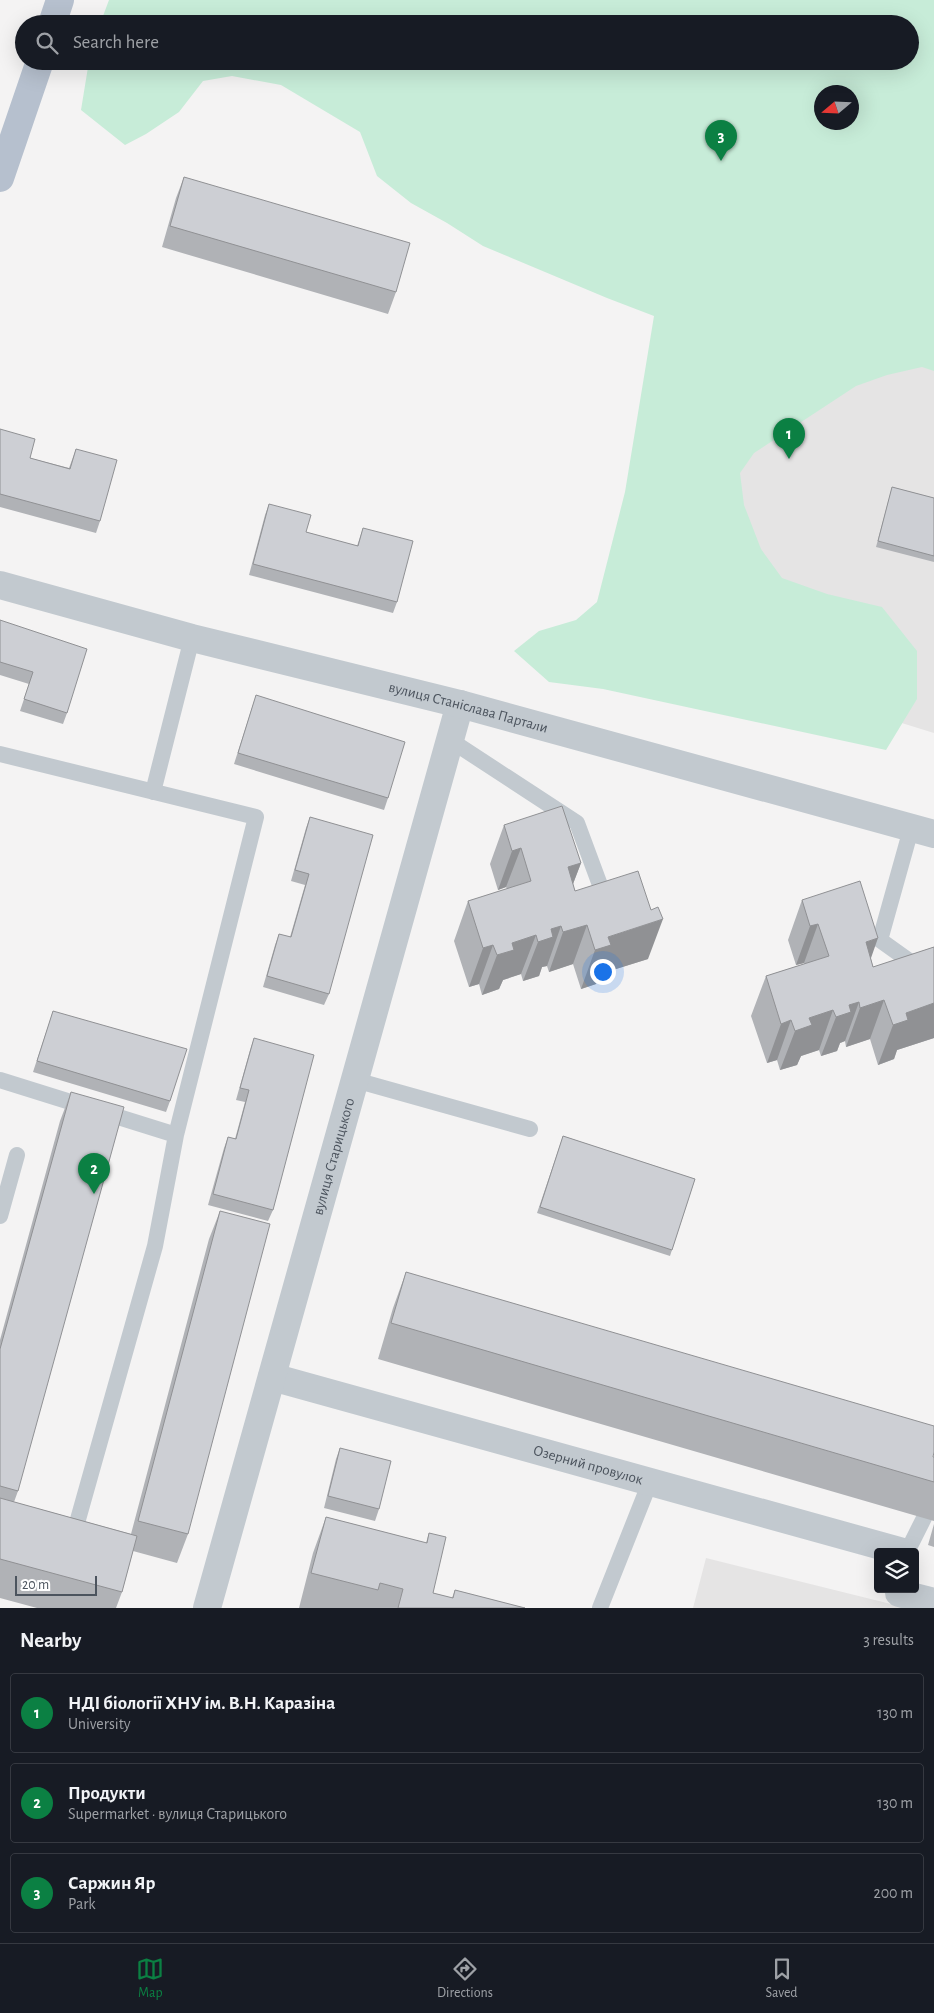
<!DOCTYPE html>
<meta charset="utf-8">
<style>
body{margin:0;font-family:"Alegreya Sans",sans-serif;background:#20242c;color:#f1f3f6}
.controls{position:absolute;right:15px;bottom:15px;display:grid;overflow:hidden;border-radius:5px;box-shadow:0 5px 20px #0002}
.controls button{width:45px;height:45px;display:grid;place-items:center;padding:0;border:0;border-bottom:1px solid #363941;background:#171b24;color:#f1f3f6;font:25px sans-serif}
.compass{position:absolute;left:814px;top:85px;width:45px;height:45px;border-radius:50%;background:#171b24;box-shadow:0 5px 20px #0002;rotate:251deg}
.scale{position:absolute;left:15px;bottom:12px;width:82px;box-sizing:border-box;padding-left:5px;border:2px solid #4c545e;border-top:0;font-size:14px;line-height:18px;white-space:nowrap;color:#4c545e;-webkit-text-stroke:4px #fff;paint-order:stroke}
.you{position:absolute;left:602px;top:971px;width:18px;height:18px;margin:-12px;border:4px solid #fff;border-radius:50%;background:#1a73e8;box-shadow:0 0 0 8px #1a73e833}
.badge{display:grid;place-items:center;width:32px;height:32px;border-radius:50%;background:#0b8043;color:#fff;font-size:16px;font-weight:700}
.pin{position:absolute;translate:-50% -41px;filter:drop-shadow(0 1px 2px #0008)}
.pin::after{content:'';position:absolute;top:26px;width:18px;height:15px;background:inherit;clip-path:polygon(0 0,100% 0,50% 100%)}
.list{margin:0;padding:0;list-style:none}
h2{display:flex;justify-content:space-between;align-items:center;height:65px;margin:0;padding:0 20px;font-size:21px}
h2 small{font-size:16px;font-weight:400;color:#9ea1a6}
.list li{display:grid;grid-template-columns:32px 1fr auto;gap:15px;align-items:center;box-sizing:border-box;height:80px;margin:0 10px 10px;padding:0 10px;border:1px solid #363941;border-radius:5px}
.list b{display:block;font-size:19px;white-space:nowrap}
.list p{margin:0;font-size:16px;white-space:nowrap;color:#9ea1a6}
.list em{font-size:16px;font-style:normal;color:#9ea1a6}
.icon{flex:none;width:28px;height:28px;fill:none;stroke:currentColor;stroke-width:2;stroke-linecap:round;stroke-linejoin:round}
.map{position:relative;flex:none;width:934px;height:1608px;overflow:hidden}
.search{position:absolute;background:#171b24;box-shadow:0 5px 20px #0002;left:15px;right:15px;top:15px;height:55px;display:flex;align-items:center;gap:12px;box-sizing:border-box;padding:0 18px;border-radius:28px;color:#9ea1a6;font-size:19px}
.sheet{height:335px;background:#171b24}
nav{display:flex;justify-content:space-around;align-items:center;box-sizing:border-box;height:70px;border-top:1px solid #363941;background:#171b24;font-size:14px;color:#9ea1a6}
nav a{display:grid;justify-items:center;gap:2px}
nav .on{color:#0b8043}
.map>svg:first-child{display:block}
.education{fill:#e5e4e4}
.green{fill:#c7ecd8;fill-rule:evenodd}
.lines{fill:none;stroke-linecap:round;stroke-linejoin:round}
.service{stroke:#c2c9cf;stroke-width:16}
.minor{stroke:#c2c9cf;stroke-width:28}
.tertiary{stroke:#c2c9cf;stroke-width:28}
.primary{stroke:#b6c0ce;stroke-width:28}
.wall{fill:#b0b2b6}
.shaded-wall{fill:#909194}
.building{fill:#cdcfd4;stroke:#909194}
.labels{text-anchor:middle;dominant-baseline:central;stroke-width:4.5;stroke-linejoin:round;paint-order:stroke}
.street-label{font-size:15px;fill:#4c545e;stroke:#fff}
</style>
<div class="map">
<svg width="934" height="1608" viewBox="0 0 934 1608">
<rect width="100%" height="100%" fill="#f4f3f3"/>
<path class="education" d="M 694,296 L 934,322 L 934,733 L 656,647 Z
M 706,1558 L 907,1608 L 693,1608 Z"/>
<path class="green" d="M 109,0 L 934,0 L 934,371 L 922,367 L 887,375 L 856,386 L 754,453 L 740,473 L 744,505 L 761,549 L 782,578 L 827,594 L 882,607 L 917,651 L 917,699 L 886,750 L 603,689 L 549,682 L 514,651 L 539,631 L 576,620 L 597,602 L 625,492 L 654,316 L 607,298 L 483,246 L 447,223 L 411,203 L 377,176 L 360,132 L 281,85 L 232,76 L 203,81 L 179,112 L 146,134 L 125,145 L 81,110 L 89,61 L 910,61 L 910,24 L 100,24 ZM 822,92 L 852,92 L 852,122 L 822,122 Z"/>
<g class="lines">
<path class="service" d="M 450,740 L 577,823 L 600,885
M 0,754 L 256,817 L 176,1135 L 155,1246 L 77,1523
M 153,792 L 192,638
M 911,829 L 880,940 L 922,970
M 0,1080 L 176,1135
M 355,1080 L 530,1129
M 0,1216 L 17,1155
M 907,1552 L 924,1518
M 600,1608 L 650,1482"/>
<g class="minor">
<path id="s1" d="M 272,1377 L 903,1552"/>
<path d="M 899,1589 L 899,1593 L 934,1602"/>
<path id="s2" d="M 207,1608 L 460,704"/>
</g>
<path class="tertiary" id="s3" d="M 0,585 L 192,638 L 460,704 L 934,834"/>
<path class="primary" d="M 52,24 L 60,0
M 0,178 L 40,61"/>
</g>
<path class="wall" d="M 184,177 L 396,292 L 388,314 L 162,247 L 176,198 Z
M 0,429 L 30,458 L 69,468 L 76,449 L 100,521 L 96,533 L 0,507 Z
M 892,487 L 934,498 L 934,562 L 876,547 Z
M 269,504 L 306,532 L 357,546 L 363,528 L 397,602 L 393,613 L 249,575 L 265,515 Z
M 0,620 L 67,713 L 63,724 L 20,711 L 29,684 L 0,675 Z
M 256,695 L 388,798 L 384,810 L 234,764 Z
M 310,817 L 329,994 L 324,1005 L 263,987 L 275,945 L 279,934 L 290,937 L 305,885 L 291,881 L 306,828 Z
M 504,825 L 581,863 L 573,884 L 575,891 L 648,959 L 600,974 L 596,984 L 581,989 L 573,964 L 549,972 L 547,966 L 542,967 L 539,976 L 523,981 L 521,974 L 503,980 L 499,989 L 482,995 L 479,984 L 469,987 L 454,941 L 468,901 L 507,889 L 506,887 L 498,890 L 490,864 Z
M 802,900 L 871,959 L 873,967 L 934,947 L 934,1038 L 897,1050 L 894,1059 L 878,1065 L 870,1039 L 846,1047 L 845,1041 L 840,1043 L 837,1051 L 821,1056 L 819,1050 L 801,1056 L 797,1065 L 780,1070 L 777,1060 L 767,1063 L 751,1016 L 766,976 L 804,964 L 804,963 L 796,965 L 788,940 Z
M 53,1011 L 170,1101 L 166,1112 L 33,1072 Z
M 254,1038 L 273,1210 L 268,1221 L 208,1205 L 224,1148 L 228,1137 L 235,1139 L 245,1102 L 236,1100 L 250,1050 Z
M 71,1092 L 18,1491 L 14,1502 L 131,1534 L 209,1239 L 220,1211 L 188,1534 L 177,1563 L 133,1551 L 122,1592 L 116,1608 L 37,1608 L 0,1598 L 0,1340 L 60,1121 Z
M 563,1136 L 695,1179 L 670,1256 L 537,1213 Z
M 406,1272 L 934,1457 L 934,1521 L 378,1359 L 393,1308 Z
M 340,1448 L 379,1509 L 375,1521 L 324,1508 L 336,1459 Z
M 326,1517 L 426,1543 L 429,1533 L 433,1593 L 452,1598 L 455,1590 L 525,1608 L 299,1608 L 313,1553 Z
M 934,1524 L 934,1547 L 928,1545 Z"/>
<path class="shaded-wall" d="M 521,848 L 506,887 L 498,890 L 512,851 Z
M 581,863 L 566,902 L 568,867 Z
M 663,919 L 648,959 L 600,974 L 596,984 L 581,989 L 595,950 L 608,937 Z
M 818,924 L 804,963 L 796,965 L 810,926 Z
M 587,925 L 573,964 L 549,972 L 563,932 Z
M 561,926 L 547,966 L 542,967 L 539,976 L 523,981 L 538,942 L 551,929 Z
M 536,935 L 521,974 L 503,980 L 499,989 L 482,995 L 497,955 L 512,943 Z
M 878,938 L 864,978 L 866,942 Z
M 493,945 L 479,984 L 469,987 L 483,948 Z
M 884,1000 L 870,1039 L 846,1047 L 860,1008 Z
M 859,1002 L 845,1041 L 840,1043 L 837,1051 L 821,1056 L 836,1017 L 849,1005 Z
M 934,1003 L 934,1038 L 897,1050 L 894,1059 L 878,1065 L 893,1025 L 906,1013 Z
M 833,1010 L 819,1050 L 801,1056 L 797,1065 L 780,1070 L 795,1031 L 809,1018 Z
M 791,1020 L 777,1060 L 767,1063 L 781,1024 Z"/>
<path class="building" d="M 184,177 L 410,243 L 396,292 L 170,226 Z
M 0,429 L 35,439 L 30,458 L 70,469 L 76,449 L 117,460 L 100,521 L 0,494 Z
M 892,487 L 934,498 L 934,556 L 878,541 Z
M 269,504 L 311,515 L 306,532 L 358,546 L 363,528 L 413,541 L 397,602 L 253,564 Z
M 0,620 L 87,649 L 67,713 L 24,699 L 33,672 L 0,662 Z
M 256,695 L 405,742 L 388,798 L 238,753 Z
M 562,806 L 581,863 L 568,867 L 575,891 L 638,871 L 651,910 L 658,907 L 663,919 L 608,937 L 611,945 L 595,950 L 587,925 L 563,932 L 561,926 L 551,929 L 553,937 L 538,942 L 536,935 L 512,943 L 514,950 L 497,955 L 493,945 L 483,948 L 468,901 L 531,881 L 521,848 L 512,851 L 504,825 Z
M 310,817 L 373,835 L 329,994 L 267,976 L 279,934 L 291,937 L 309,874 L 295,870 Z
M 860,881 L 878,938 L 866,942 L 873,967 L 934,947 L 934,1003 L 906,1013 L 908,1020 L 893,1025 L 884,1000 L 860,1008 L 859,1002 L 849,1005 L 851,1012 L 836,1017 L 833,1010 L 809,1018 L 812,1025 L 795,1031 L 791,1020 L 781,1024 L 766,976 L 829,956 L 818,924 L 810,926 L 802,900 Z
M 53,1011 L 187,1049 L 170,1101 L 37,1061 Z
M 254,1038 L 314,1055 L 273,1210 L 213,1194 L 228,1137 L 236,1139 L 249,1090 L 240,1088 Z
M 71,1092 L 124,1107 L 18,1491 L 0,1486 L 0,1349 Z
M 563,1136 L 695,1179 L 672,1250 L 540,1207 Z
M 220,1211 L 270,1224 L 188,1534 L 138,1521 Z
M 406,1272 L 934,1426 L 934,1452 L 933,1457 L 934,1457 L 934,1482 L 391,1323 Z
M 340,1448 L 391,1461 L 379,1509 L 328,1496 Z
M 0,1498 L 137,1536 L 122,1592 L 0,1559 Z
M 326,1517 L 427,1543 L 429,1533 L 446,1537 L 433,1593 L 453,1598 L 455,1590 L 525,1608 L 398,1608 L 403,1589 L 380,1583 L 378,1590 L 311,1573 Z"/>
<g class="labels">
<g class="street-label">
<text stroke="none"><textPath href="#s3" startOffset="484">вулиця Станіслава Партали</textPath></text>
<text stroke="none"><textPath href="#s2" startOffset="469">вулиця Старицького</textPath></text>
<text stroke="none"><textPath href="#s1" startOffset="328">Озерний провулок</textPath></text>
</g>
</g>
</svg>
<div class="controls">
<button><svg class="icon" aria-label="layers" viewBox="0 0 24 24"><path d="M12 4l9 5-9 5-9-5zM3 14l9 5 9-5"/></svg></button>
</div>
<svg class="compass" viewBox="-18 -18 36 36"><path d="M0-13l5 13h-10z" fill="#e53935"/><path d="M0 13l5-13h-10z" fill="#9ea1a6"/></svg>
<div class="scale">20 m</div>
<div class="you"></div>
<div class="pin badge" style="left:789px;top:459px">1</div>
<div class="pin badge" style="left:94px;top:1194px">2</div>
<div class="pin badge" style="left:721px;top:161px">3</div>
<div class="search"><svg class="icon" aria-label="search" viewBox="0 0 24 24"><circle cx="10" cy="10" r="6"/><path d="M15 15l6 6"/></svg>Search here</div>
</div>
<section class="sheet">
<h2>Nearby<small>3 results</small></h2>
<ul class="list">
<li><span class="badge">1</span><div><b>НДІ біології ХНУ ім. В.Н. Каразіна</b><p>University</p></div><em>130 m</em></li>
<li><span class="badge">2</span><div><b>Продукти</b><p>Supermarket · вулиця Старицького</p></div><em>130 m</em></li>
<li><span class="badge">3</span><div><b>Саржин Яр</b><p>Park</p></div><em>200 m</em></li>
</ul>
</section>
<nav>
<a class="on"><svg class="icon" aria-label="map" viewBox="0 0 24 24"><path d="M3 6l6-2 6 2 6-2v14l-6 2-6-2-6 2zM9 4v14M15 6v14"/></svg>Map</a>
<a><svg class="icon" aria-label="directions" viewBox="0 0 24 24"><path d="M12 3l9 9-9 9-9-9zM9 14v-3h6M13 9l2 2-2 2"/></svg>Directions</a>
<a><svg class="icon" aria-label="saved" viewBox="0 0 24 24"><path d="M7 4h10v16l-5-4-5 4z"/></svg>Saved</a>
</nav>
